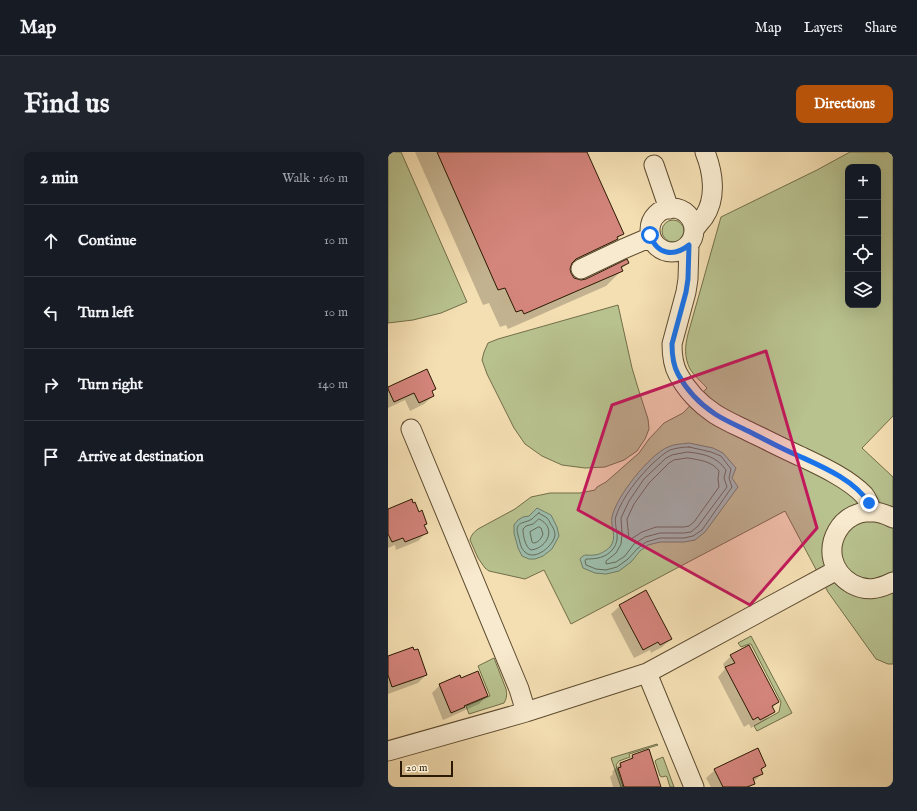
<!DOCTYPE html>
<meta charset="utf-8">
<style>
body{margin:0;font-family:"IM FELL English",serif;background:#20242c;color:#f1f3f6}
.controls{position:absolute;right:12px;top:12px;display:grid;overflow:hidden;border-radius:8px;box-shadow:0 4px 16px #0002}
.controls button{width:36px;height:36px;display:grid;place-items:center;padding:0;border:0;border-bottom:1px solid #363941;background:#171b24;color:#f1f3f6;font:20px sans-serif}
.scale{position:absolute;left:12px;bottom:10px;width:53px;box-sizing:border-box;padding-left:4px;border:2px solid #2b1a03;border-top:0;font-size:11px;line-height:14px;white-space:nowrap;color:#2b1a03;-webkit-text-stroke:3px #f8eace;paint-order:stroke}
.stop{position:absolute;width:12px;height:12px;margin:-9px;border:3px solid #1a73e8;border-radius:50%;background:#fff}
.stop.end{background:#1a73e8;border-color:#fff;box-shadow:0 1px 4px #0008}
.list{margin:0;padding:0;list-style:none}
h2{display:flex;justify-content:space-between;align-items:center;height:52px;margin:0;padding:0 16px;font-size:17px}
h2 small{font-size:13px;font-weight:400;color:#9ea1a6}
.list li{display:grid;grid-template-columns:26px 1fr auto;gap:12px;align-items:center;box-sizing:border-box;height:72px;padding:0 16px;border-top:1px solid #363941}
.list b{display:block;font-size:15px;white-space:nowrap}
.list em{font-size:13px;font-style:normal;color:#9ea1a6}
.icon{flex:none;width:22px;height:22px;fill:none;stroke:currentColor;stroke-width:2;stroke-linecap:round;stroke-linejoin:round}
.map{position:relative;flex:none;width:505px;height:635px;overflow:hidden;border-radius:8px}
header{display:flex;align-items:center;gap:24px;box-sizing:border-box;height:56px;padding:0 20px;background:#171b24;border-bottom:1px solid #363941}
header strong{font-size:19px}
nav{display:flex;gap:22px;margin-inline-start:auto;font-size:14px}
.intro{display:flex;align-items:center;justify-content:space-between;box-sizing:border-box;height:96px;padding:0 24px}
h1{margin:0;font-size:28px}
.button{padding:10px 18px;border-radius:8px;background:#b45309;color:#fff;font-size:14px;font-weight:700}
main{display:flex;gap:24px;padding:0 24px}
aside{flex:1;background:#171b24;border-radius:8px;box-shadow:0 4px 16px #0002}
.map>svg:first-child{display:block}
.green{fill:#b8c28f;stroke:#726e49;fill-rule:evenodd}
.water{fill:#9cbdac;stroke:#6f7c68}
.shadow{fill:#0003}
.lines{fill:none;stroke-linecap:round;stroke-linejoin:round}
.shore{stroke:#646c58;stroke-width:1}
.building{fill:#d4857c;stroke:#2b1a03}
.minor-casing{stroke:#5d4b2f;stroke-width:21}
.minor{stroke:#f8eace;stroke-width:19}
.route{stroke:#1a73e8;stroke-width:5}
.marked{fill:#c2185b;fill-opacity:0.2;stroke:#c2185b;stroke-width:3;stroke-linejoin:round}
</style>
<header>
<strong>Map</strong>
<nav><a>Map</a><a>Layers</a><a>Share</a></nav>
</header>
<div class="intro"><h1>Find us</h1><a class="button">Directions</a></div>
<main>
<aside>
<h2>2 min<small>Walk · 160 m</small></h2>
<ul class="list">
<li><svg class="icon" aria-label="ahead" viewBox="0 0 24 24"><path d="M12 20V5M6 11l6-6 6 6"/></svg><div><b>Continue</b></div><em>10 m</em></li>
<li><svg class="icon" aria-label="left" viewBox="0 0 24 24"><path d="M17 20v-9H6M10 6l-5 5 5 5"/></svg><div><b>Turn left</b></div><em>10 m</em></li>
<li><svg class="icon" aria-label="right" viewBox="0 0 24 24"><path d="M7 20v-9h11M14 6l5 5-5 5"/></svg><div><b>Turn right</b></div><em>140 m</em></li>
<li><svg class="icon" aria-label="arrive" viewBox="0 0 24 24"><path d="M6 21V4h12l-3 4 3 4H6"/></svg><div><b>Arrive at destination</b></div></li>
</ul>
</aside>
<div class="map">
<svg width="505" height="635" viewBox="0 0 505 635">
<rect width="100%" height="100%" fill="#f4dfb3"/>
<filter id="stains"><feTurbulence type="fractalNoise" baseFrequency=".005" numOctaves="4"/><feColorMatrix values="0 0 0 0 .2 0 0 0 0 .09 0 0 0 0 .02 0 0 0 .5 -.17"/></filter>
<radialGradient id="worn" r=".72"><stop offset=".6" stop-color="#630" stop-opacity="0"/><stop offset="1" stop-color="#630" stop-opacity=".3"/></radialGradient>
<path class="green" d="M 0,0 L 13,0 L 79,150 L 53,161 L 25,168 L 0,171 Z
M 462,0 L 505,0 L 505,264 L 474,296 L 505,325 L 505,512 L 500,512 L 488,507 L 440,440 L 397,359 L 183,472 L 156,418 L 137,427 L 101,419 L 97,416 L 90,406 L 82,388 C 83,383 86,380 90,377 L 127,357 L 143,345 L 162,341 L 192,341 L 207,338 L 209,335 L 218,330 L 251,301 L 261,287 L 276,271 L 295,261 L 319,236 C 314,230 306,224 302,217 C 296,205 297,194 300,182 L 333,65 L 429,18 ZM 460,15 L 490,15 L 490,153 L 460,153 Z
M274 79a11 11 0 1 1 22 0a11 11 0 1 1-22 0Z
M 230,153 L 244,216 L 250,236 L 260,267 L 261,277 L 257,287 L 249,299 L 236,308 L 217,315 L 197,316 L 174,313 L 154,304 L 137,292 L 126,276 L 99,222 L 94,208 L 96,200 L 100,191 L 110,187 Z
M 363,484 L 404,561 L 369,579 L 366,574 L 391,560 L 393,550 L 363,492 L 361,492 L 353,495 L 350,491 Z
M 106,506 L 118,537 C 119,542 119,546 116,551 L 81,562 L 78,554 L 102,544 L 90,514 Z
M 269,592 L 270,593 L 241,602 L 242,605 L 231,609 L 228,613 L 235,635 L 233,635 L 223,606 Z
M 275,605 L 286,635 L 282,635 L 279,625 L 278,624 L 274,625 L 272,624 L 267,609 L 268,608 Z"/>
<path class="water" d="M 301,291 L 325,296 L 335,301 L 348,316 L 344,326 L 350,335 L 317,380 L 307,388 L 296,390 L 272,390 L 260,393 L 252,399 L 243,410 L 231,419 L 218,422 L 207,421 L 195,416 L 192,407 C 196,401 200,404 206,403 C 211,403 218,399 222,395 C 230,385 222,375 224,365 C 228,345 261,303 280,295 C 286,292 294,292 301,291 Z
M 149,356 L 163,363 L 169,375 L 171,384 L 164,397 L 155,404 L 147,407 L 141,407 L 134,404 L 130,396 L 126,381 L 126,373 L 130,368 L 135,365 L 141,364 Z"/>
<path class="shadow" d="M 27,0 L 198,0 L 234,82 L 213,103 L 181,118 L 182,122 L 187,127 L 192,129 L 198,128 L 240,111 L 233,117 L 234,118 L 218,134 L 120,177 L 118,173 L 112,175 L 101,151 L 95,153 Z
M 0,236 L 47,237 L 43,240 L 45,244 L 36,252 L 22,259 L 17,248 L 0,256 Z
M 0,358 L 30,361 L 38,372 L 36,374 L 38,381 L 30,389 L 8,398 L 7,393 L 0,396 Z
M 232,454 L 283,487 L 274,495 L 263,501 L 262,498 L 246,506 L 223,462 Z
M 343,504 L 390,550 L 384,556 L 386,560 L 377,568 L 363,576 L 361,572 L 356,575 L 330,525 L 337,517 L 335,512 Z
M 0,505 L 38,523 L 30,531 L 0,542 Z
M 73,527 L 99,544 L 91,552 L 55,568 L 44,541 L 52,533 Z
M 244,604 L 272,635 L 225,635 L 222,625 L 225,622 L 224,620 L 232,611 L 239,609 Z
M 377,614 L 373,619 L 374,622 L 365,630 L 366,631 L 362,635 L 323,635 L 318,626 L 327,618 Z"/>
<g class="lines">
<path class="shore" d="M 301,295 L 323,300 L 333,304 L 343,317 L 341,326 L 344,335 L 314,378 L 305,384 L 296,386 L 272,386 L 258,390 L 249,397 L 240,407 L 229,415 L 218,418 L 208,417 L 198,413 L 197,409 L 198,407 C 208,407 218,406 225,397 C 234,385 225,374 228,364 C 235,344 250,326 265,311 C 271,306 276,301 282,298 C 288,296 295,295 301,295 Z
M 300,300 C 316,302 328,304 338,318 L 336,326 L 339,335 L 310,374 L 303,380 L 296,381 L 272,381 L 257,385 L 246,392 L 237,404 L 228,410 L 218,412 L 218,409 L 228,401 L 233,392 L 234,382 L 233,366 L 241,349 L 256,327 L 278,306 L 284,303 Z
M 300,306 C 311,308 324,309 331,319 L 330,327 L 331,335 L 306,370 L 301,374 L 296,375 L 268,375 L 254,380 L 243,387 L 241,387 L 239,367 L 246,352 L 261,331 L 281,311 L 286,308 Z
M 151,361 C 153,363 157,364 159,366 C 160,367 162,370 162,371 C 164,374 167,378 167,383 C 166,393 147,410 137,400 C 132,396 132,389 130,383 C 126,369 136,372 144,367 C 146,365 148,363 151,361 Z
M 151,367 C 169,375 160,396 143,398 C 137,395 135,383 135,377 L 138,374 L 145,372 Z
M 151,375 L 153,376 L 155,382 C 153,387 150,391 145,391 L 144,390 L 142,380 Z"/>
</g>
<path class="building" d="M 49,0 L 199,0 L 236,82 L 229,85 L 230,87 L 188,107 L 184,111 L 182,117 L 183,121 L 186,126 L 193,128 L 198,127 L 239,107 L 241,111 L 233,115 L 235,119 L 136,162 L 134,158 L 128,160 L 117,136 L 110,138 Z
M 39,217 L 48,237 L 44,239 L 46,244 L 31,251 L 26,241 L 6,250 L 0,237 L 0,235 Z
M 24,347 L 25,351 L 27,350 L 31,360 L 34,358 L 39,372 L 36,373 L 40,381 L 17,390 L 15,386 L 4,390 L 0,382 L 0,357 Z
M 258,438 L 284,487 L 272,493 L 270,490 L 255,498 L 231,453 Z
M 361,493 L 391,550 L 384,554 L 387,560 L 372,568 L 370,565 L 365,568 L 337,515 L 347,511 L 342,503 Z
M 25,495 L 26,498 L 30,497 L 39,523 L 4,535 L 0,523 L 0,504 Z
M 90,519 L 100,544 L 76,554 L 77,555 L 63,561 L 51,532 L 72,523 L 73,526 Z
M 370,596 L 378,614 L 373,617 L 375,622 L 365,626 L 367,632 L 359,635 L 335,635 L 326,617 Z
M 261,597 L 273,635 L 236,635 L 230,616 L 233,615 L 232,611 L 245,606 L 244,603 Z"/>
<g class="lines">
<g class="minor-casing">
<path id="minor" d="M 266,13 L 281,57
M262 78a22 22 0 1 1 44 0a22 22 0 1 1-44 0Z
M 306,78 C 309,73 313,69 316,65 C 329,46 325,20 317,0
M 301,93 L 300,127 L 298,140 L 284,192 C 284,202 285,213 290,222 C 298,237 312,252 327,262 C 338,269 350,274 362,280 C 379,288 396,297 414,305 C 433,314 461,327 476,343 C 480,348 482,354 484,360
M 193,117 L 235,97 L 263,85
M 23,277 L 131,537 L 138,560
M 505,366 C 455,339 420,406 464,432 C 479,440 491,437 505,430
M 259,521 L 449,418
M 0,599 L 138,560 L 259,521 L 306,635"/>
</g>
<use href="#minor" class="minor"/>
</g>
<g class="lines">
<path class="route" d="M 262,83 C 269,103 286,105 301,93 L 300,127 L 298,140 L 284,192 C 284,202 285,213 290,222 C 298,237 312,252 327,262 C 338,269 350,274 362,280 C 378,288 394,297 411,304 C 435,315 466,328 481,351"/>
</g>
<path class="marked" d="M 378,199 L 429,376 L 362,453 L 190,358 L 224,253 Z"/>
<rect width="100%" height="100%" filter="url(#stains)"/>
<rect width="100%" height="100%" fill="url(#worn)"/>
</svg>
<div class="controls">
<button>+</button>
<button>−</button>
<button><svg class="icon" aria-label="locate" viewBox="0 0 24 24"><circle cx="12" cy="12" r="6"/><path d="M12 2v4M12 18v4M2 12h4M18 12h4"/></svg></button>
<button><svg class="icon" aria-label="layers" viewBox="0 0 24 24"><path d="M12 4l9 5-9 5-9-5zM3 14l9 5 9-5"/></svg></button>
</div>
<div class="scale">20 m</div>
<div class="stop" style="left:262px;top:83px"></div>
<div class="stop end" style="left:481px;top:351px"></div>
</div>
</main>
